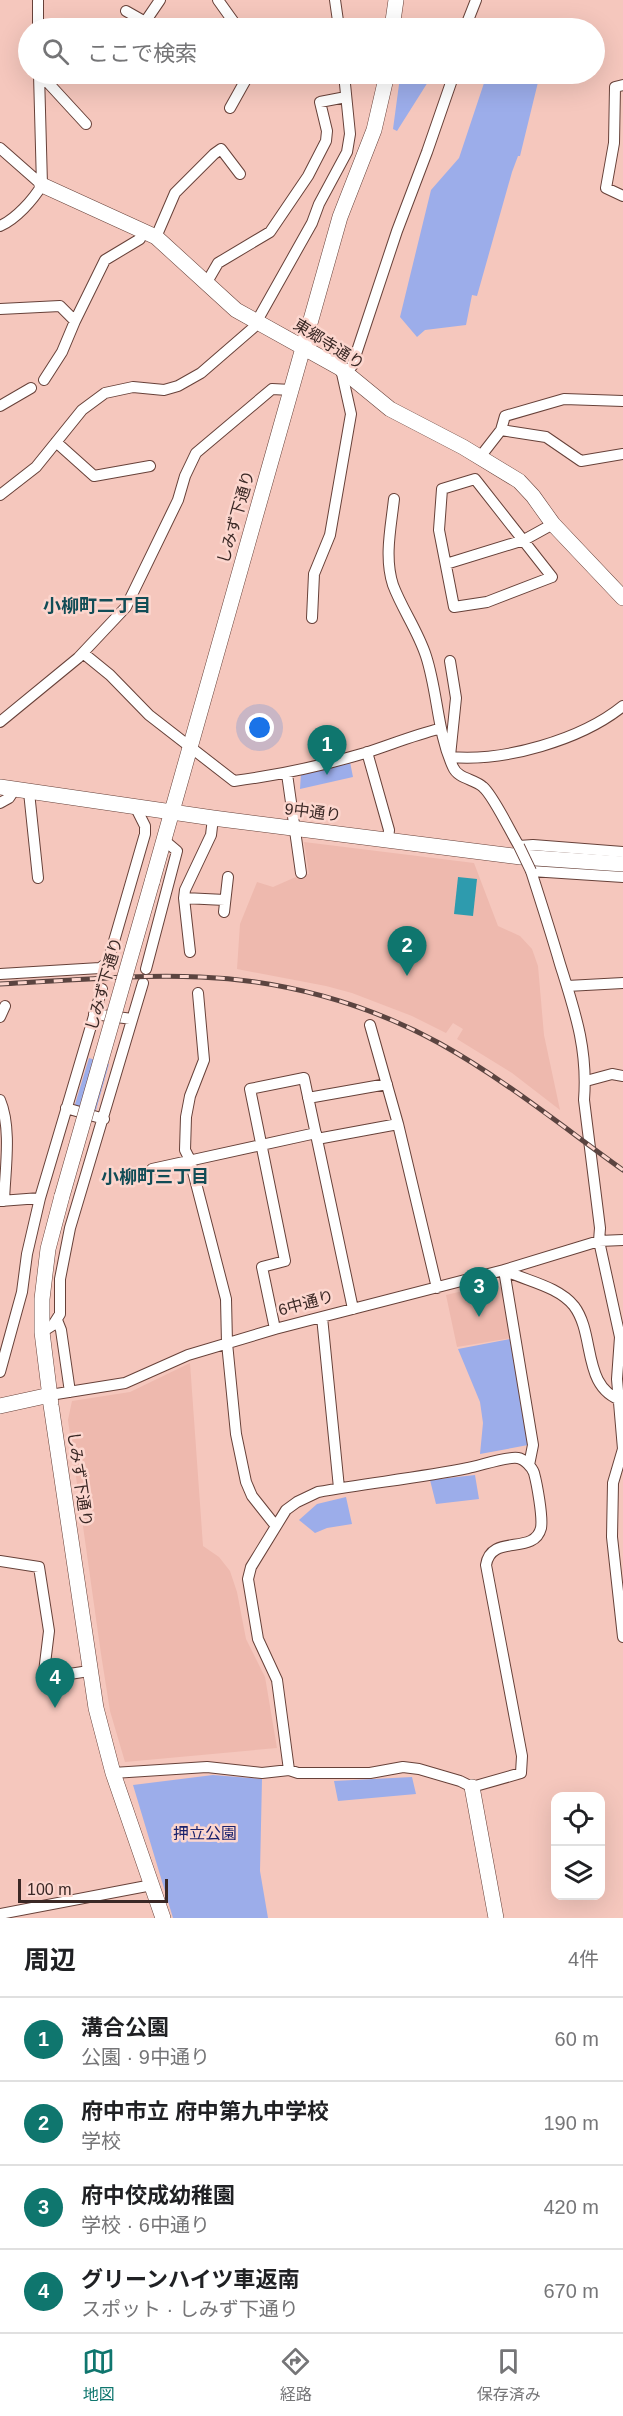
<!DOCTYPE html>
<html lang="ja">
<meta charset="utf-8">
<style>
body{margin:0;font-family:Helvetica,"Noto Sans JP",sans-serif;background:#f2f2f2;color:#202124}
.controls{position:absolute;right:18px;bottom:18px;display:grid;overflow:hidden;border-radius:12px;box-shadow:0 6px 24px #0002}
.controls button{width:54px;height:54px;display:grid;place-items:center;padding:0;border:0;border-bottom:2px solid #e0e0e0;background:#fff;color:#202124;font:30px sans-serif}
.scale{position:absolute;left:18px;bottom:15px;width:150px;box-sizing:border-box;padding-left:6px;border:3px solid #3a2825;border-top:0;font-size:16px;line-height:21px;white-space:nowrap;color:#3a2825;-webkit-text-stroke:4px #fcd6ce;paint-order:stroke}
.you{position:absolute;left:260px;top:728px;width:21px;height:21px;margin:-15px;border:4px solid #fff;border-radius:50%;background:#1a73e8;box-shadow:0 0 0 9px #1a73e833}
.badge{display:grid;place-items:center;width:39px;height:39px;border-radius:50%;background:#0f766e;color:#fff;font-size:20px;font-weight:700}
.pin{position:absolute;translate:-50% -50px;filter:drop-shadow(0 2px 3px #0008)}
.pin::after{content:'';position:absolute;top:32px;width:21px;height:18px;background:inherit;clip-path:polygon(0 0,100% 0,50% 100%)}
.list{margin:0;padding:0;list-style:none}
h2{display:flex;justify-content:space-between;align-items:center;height:78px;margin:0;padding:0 24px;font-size:26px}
h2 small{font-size:20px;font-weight:400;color:#757577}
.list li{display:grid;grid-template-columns:39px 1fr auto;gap:18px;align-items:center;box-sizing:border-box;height:84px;padding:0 24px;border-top:2px solid #e0e0e0}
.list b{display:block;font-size:22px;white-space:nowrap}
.list p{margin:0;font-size:20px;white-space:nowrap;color:#757577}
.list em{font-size:20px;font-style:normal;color:#757577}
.icon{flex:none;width:33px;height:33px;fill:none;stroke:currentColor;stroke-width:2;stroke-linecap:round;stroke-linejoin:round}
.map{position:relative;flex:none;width:623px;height:1918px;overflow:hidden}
.search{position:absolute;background:#fff;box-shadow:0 6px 24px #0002;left:18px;right:18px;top:18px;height:66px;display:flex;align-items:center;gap:15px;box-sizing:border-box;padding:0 21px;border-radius:33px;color:#757577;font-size:22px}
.sheet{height:414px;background:#fff}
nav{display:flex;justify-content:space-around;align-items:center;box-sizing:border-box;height:84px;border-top:2px solid #e0e0e0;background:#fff;font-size:16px;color:#757577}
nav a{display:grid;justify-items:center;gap:3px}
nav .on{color:#0f766e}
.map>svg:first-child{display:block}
.built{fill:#eeb9ae}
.green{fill:#9cadea}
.water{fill:#2e9bae}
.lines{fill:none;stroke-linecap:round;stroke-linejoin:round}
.street-casing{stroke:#674139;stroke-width:12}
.secondary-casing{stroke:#674139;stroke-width:16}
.street{stroke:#fff;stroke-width:10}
.secondary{stroke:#fff;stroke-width:15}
.rail-casing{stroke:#5b4440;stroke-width:5}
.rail{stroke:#fcd6ce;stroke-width:3;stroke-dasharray:9;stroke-linecap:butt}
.street-bridge-casing{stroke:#674139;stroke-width:12;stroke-linecap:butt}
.secondary-bridge-casing{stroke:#674139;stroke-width:16;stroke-linecap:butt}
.street-bridge{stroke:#fff;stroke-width:10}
.secondary-bridge{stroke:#fff;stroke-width:15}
.labels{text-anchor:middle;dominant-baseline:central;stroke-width:5;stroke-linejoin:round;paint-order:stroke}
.street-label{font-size:16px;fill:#3a2825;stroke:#fcd6ce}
.park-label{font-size:16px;fill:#1a216c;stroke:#fcd6ce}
.neighbourhood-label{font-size:18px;font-weight:bold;fill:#114c56;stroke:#fcd6ce}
</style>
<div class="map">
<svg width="623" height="1918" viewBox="0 0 623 1918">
<rect width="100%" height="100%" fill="#f5c7bd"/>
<path class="built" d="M 304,842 L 474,863 L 498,926 L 520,936 L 532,949 L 538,966 L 544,1035 L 560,1110 L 512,1073 L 457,1039 L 463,1029 L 453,1023 L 446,1033 L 412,1016 L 352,993 L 326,986 L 237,969 L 240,924 L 257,882 L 273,887 L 298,876 L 309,874 Z
M 503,1287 L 511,1338 L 457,1347 L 446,1295 L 467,1290 Z
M 190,1363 L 203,1546 L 219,1557 L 230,1571 L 237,1592 L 246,1639 L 265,1677 L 277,1748 L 125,1762 L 110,1711 L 101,1654 L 68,1420 L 72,1401 L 130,1392 Z"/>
<path class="green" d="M 403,74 L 433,74 L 397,131 L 393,129 L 400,77 Z
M 487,74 L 540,74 L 520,156 L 518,156 L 512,172 L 477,296 L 472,295 L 466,325 L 425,330 L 417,337 L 400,317 L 431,190 L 459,158 Z
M 350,762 L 353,777 L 300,789 L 301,773 Z
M 89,1058 L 109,1064 L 94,1117 L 73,1111 Z
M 510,1339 L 528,1445 L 480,1454 L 483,1423 L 480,1402 L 458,1349 Z
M 475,1475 L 479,1499 L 436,1504 L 430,1480 Z
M 346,1497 L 352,1524 L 327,1528 L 315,1533 L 299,1520 L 317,1504 Z
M 213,1775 L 262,1779 L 260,1871 L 268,1918 L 173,1918 L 133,1785 Z
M 412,1777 L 416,1794 L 338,1801 L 334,1781 Z"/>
<path class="water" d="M 458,877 L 477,879 L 473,916 L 454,914 Z"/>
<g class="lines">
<g class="street-casing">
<path id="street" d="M 38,0 L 38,28
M 218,0 L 238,28
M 335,0 L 339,28
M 126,11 L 156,28
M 145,22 L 160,0
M 465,28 L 476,0
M 39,74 L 42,185
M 40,74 L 86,124
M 623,85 L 615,87 L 614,143 L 606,188 L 623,196
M 230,108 L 249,74
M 0,148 L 42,185
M 0,226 C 16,219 33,200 42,185
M 156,237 L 175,193 L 214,154 L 221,149 L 240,174
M 207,282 L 218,263 L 270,232 L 308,176 L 326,141 L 327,131 L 320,102 L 346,97
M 0,309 L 60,306 L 75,321
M 346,372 L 352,366 L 397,231 L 427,152 L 454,74
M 44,380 L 62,352 L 75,321 L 105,260 L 140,239 L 143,230
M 0,406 L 31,388
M 501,430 L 546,437 L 581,461 L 623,454
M 56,442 L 94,476 L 150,466
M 480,457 L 501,430 L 505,416 L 564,399 L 623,401
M 475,479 L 552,577 L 487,602 L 454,607 L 439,530 L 442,489 Z
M 0,495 L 36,467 L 82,410 L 105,393 L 133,387 L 164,390 L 178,386 L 201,373 L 253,328 L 312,223 L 319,204 L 347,152 L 350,134 L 344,74
M 394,499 C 391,527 384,557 393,585 C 402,609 418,631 426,656 C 438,693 437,732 453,767 C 458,779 475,779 483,787 C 493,795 511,833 519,846 L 533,845 L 623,852
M 446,564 L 524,540 L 553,524
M 312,618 L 314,574 L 330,535 L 351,414 L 341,369
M 83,653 L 110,675 L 149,715 L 234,781 C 279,775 322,766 365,753 C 390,745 414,735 439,729
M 450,661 L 456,698 L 450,756
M 0,722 L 78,658 L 126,607 L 178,500 L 185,476 L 196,453 L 272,389 L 291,390
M 367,752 L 389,830 L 388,839
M 450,757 C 504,762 581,740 623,706
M 287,774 L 301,873
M 29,792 L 38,878
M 0,803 L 9,798 L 15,789
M 623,877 L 531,871 C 541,902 551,933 560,964 C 575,1012 588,1049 584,1100 L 600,1228 L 599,1241 L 620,1337 L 617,1379 L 623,1449 L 613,1483 L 612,1537 L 623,1637
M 184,898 L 225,900
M 224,912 L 228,877
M 190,952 L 184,898 L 185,890 L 211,835 L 213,818
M 146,969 L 177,851 L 164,840
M 0,974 L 100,968 L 108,962 L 145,834 L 145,826 L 136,808
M 567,986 L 623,983
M 198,993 L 204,1060 L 190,1096 L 186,1117 L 185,1150 L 190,1160 L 226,1299 L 227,1343 L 236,1434 L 246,1482 L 252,1496 L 275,1525
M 94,1014 L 132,1019
M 0,1017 L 5,1006
M 370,1025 L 398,1124 L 437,1288
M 586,1081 L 612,1074 L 623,1076
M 308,1098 L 387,1084
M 0,1100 C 12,1128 5,1171 4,1201
M 66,1108 L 104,1119
M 317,1139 L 398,1124
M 152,1169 L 316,1133
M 0,1201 L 40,1198 L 102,989
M 504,1270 L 533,1445 L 529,1465
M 504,1270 C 526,1281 558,1286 574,1306 C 596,1335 581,1388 623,1401
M 322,1317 L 339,1488
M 57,1320 L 61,1330 L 70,1392
M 275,1329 L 262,1267 L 285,1261 L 250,1089 L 304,1078 L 353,1309
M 42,1332 L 53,1325 L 60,1314 L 60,1279 L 70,1228 L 143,983
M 0,1372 L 22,1292 L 27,1254 L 40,1198
M 50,1395 L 125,1383 L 188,1355 L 275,1329 L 504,1270 L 599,1241 L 623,1240
M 0,1561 L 39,1567 L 49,1631 L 44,1672 L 63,1675 L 89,1671
M 113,1773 L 207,1767 L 262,1773 L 289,1770 L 298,1773 L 370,1773 L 403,1767 L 419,1769 L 460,1781 L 472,1787 L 521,1773 L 522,1756 L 486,1565 C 491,1533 534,1556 541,1528 C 543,1517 537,1484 534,1473 C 532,1467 524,1459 518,1458 C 506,1456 480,1466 468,1468 C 418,1478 368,1483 318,1492 L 297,1502 L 286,1510 L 251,1567 L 248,1579 L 258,1639 L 277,1680 L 289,1770
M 0,1914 L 152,1885"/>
</g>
<g class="secondary-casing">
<path id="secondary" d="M 392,28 L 396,0
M 42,185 L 156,237 L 236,310 L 340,368 L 390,409 L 463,447 L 519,481 L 533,496 L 553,524 L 623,598
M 0,787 L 213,818 L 521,857 L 623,864
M 152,882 L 340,217 L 374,130 L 387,74
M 62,1196 L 48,1249 L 42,1299 L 42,1332 L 51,1405 L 96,1708 L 113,1773 L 163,1918
M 0,1406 L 50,1395
M 472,1787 L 496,1918"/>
</g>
<use href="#street" class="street"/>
<use href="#secondary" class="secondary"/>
<g class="rail-casing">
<path id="rail" d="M 0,984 C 66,981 134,974 200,977 C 283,980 366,1003 439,1043 C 504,1079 563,1127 623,1170"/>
</g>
<use href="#rail" class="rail"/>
<g class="street-bridge-casing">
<path id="street-bridge" d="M 519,846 L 531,871"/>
</g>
<g class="secondary-bridge-casing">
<path id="secondary-bridge" d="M 62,1196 L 152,882"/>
</g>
<use href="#street-bridge" class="street-bridge"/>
<use href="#secondary-bridge" class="secondary-bridge"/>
</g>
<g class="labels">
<g class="street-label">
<text transform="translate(329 344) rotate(32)">東郷寺通り</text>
<text transform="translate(236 517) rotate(-74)">しみず下通り</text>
<text transform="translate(313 812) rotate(7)">9中通り</text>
<text transform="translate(104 984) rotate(-74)">しみず下通り</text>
<text transform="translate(306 1303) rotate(-15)">6中通り</text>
<text transform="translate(80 1479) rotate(82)">しみず下通り</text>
</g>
<g class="park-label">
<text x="205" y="1833">押立公園</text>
</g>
<g class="neighbourhood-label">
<text x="97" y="606">小柳町二丁目</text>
<text x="155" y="1177">小柳町三丁目</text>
</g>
</g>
</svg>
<div class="controls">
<button><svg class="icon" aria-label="locate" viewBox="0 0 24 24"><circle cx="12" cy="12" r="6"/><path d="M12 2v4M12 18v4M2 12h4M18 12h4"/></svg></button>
<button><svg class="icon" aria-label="layers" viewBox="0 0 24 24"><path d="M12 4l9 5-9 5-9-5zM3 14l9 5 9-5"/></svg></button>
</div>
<div class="scale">100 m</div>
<div class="you"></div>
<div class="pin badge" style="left:327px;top:775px">1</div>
<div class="pin badge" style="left:407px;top:976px">2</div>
<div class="pin badge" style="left:479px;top:1317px">3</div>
<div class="pin badge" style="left:55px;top:1708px">4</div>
<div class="search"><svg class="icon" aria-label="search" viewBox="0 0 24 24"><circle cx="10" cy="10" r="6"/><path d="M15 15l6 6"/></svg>ここで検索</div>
</div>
<section class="sheet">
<h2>周辺<small>4件</small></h2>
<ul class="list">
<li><span class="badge">1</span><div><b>溝合公園</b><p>公園 · 9中通り</p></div><em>60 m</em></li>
<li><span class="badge">2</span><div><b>府中市立 府中第九中学校</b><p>学校</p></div><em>190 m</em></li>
<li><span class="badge">3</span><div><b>府中佼成幼稚園</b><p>学校 · 6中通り</p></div><em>420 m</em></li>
<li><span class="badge">4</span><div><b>グリーンハイツ車返南</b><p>スポット · しみず下通り</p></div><em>670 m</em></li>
</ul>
</section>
<nav>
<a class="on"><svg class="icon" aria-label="map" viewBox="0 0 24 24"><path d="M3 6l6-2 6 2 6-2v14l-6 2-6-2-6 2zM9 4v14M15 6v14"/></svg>地図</a>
<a><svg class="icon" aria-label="directions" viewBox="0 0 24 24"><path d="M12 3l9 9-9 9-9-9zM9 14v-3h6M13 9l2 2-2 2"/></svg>経路</a>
<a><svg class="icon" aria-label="saved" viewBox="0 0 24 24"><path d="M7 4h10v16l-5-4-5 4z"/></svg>保存済み</a>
</nav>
